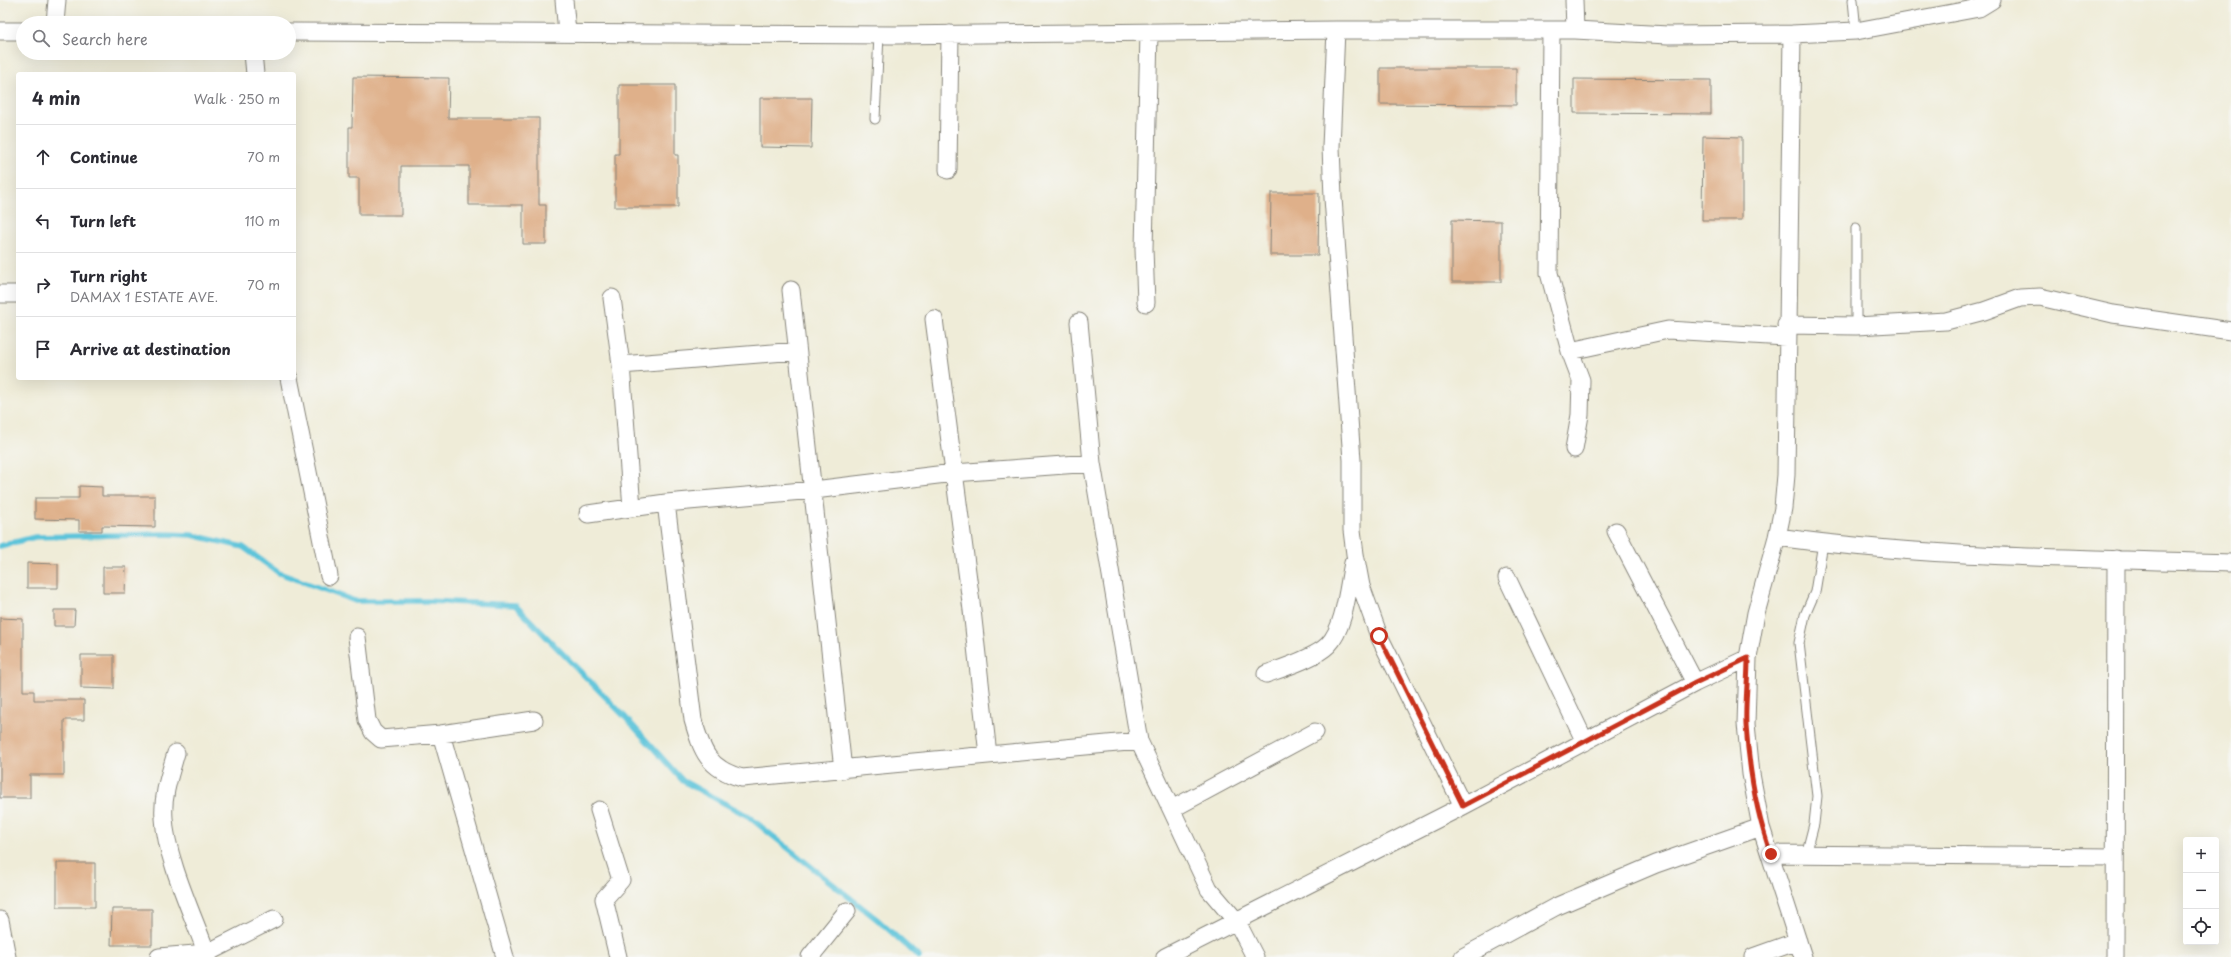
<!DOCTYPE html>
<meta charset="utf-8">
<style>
body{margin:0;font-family:"Playpen Sans",sans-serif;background:#f7f7f7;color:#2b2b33}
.controls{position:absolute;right:12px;bottom:12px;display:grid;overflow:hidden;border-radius:4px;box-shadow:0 4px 16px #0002}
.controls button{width:36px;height:36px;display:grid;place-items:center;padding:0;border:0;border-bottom:1px solid #e1e1e2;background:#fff;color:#2b2b33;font:20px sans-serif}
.stop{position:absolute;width:12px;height:12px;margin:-9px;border:3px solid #c8321e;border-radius:50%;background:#fff}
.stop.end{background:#c8321e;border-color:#fff;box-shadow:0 1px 4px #0008}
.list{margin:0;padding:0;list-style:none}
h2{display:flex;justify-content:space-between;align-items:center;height:52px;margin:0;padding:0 16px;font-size:17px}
h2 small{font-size:13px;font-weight:400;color:#7c7c81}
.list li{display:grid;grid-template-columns:26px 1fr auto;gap:12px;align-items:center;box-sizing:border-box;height:64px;padding:0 16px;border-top:1px solid #e1e1e2}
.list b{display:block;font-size:15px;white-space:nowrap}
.list p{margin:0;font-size:13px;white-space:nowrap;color:#7c7c81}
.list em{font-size:13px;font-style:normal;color:#7c7c81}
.icon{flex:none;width:22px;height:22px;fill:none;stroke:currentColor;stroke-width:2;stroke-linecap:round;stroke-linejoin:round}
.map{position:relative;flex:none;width:2231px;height:957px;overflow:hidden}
.search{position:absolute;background:#fff;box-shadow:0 4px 16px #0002;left:16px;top:16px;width:280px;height:44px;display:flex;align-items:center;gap:10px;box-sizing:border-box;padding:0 14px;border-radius:22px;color:#7c7c81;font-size:15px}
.panel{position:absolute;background:#fff;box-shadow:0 4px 16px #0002;left:16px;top:72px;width:280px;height:308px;border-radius:4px}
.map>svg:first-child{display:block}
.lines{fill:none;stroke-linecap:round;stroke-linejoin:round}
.stream{stroke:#5dc4da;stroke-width:5.5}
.building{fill:#dfb08a}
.service-casing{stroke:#86847a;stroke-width:11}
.minor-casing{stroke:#86847a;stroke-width:19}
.service{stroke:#fff;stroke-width:9}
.minor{stroke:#fff;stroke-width:17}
.route{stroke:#c8321e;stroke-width:5}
</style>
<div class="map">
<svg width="2231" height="957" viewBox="0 0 2231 957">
<rect width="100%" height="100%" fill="#f6f6f2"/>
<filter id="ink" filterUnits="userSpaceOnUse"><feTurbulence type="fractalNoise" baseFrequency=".025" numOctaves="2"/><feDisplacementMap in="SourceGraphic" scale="8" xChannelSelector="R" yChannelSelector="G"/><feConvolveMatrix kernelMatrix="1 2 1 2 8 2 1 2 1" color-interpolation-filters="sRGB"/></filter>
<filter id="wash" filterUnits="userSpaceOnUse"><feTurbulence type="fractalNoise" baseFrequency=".012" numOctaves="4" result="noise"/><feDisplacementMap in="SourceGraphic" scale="16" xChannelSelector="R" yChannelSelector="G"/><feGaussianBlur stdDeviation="0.9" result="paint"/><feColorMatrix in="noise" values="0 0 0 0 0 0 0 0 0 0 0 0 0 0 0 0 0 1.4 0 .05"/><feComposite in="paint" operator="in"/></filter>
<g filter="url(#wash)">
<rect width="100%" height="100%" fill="#efecd8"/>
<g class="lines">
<path class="stream" d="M 0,546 L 35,537 L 162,534 L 192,535 L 243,547 L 279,573 L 355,601 L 427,601 L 515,605 L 626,718 L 683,781 L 748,816 L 879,921 L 919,957"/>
</g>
<g id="blocks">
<path class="building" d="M 1380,68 L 1516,68 L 1516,105 L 1380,104 Z
M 353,77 L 449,78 L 448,118 L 539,118 L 539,205 L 546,205 L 546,244 L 523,244 L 523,205 L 469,205 L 469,166 L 401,166 L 401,215 L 359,215 L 359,178 L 349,178 L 349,127 L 352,127 Z
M 1574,79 L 1711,80 L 1711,114 L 1574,113 Z
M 619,85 L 675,85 L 675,155 L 678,155 L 678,207 L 615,207 L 615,154 L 619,154 Z
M 760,98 L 812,98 L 811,148 L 760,147 Z
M 1703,136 L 1742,137 L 1742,220 L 1702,220 Z
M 1271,193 L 1319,193 L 1318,255 L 1270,255 Z
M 1452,220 L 1501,221 L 1501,282 L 1452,282 Z
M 79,486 L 102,487 L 102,496 L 155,496 L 155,527 L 102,526 L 102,531 L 79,531 L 79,520 L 35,519 L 35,498 L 79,498 Z
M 27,563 L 58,564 L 58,588 L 27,588 Z
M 103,567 L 126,567 L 125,593 L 103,593 Z
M 54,610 L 75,610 L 74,626 L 54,626 Z
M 0,618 L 23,619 L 23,691 L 34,691 L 34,700 L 84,700 L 84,720 L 64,720 L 64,775 L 30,775 L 30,798 L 0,798 Z
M 81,655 L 114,655 L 114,689 L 81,688 Z
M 57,863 L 95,863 L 95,907 L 57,907 Z
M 112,909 L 152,909 L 152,945 L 111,945 Z"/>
</g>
</g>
<g filter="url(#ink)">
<use href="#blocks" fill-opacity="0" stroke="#86847a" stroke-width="1"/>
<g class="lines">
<g class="service-casing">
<path id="service" d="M 1853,0 L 1856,31
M 875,119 L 879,35
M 1856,228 L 1856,326
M 1806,855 L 1814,824 L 1817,796 L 1799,643 L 1805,615 L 1815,592 L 1823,543"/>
</g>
<g class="minor-casing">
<path id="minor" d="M 564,0 L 567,32
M 1574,0 L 1575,30
M 55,23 L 57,0
M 1336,30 L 1331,147 L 1333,198 L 1352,460 L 1352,530 L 1355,554 L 1361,586 L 1379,636 L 1463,806
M 1551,30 L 1549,273 L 1570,351 L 1581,380 L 1580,415 L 1574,449
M 0,31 L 23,31
M 289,32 L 895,35 L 1336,30 L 1575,30 L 1668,35 L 1792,34 L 1856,31 L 1979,8 L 1992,0
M 1792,34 L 1786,475 L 1783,508 L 1777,537 L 1756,613 L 1748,658 L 1746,724 L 1751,774 L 1761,827 L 1803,957
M 253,53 L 255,74
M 948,170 L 950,34
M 791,290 L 843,770
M 0,294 L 18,294
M 612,298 L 621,365 L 632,508
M 1146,303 L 1144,249 L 1149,32
M 934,319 L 972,610 L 988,755
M 1079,322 L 1092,463 L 1139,741 L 1209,889 L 1237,922 L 1255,957
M 1786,325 L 1856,326 L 1946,321 L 1984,311 L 2020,298 L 2040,297 L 2113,314 L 2231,331
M 1570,351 L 1668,330 L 1786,337
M 621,365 L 797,351
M 289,378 L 329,576
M 666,503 L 693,720 C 702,751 708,769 742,778 L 1139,741
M 588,514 L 666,503 L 814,490 L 954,473 L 1092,463
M 1616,531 L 1695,683
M 1777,537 C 1928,558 2080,558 2231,563
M 1507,578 L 1585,742
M 357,637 L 367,720 L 373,732 L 381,739 L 441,734 L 534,720
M 1266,674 C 1283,668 1315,658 1328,645 C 1345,628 1348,586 1353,563
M 441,734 L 505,957
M 176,753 C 170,774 162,796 164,818 C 166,859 194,917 208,957
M 1172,809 L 1315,732
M 599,810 L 621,880 L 604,899 L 618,957
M 1771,854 L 2114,857
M 0,920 L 7,957
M 159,957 L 207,953 L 274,919
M 810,957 L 847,911
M 1165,957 L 1463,806 L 1695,683 L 1748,658
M 1463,957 L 1555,907 L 1656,864 L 1761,827
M 1753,957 L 1798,941
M 2115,957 L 2116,559"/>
</g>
<use href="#service" class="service"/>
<use href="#minor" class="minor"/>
</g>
</g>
<g class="lines" filter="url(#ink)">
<path class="route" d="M 1379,636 L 1463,806 L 1695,683 L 1748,658 C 1748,680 1745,703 1746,725 C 1749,769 1756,813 1771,854"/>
</g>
</svg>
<div class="controls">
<button>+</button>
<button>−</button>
<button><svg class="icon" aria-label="locate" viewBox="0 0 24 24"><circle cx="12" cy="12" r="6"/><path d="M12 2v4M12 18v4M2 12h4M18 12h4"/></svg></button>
</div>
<div class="stop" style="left:1379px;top:636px"></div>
<div class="stop end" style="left:1771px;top:854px"></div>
<div class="search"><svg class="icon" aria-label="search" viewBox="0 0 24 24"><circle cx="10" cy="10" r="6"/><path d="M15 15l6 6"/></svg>Search here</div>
<section class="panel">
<h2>4 min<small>Walk · 250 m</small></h2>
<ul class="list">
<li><svg class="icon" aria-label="ahead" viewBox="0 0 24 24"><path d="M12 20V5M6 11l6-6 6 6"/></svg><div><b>Continue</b></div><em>70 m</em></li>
<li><svg class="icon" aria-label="left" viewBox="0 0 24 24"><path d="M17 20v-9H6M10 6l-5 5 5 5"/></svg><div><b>Turn left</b></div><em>110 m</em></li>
<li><svg class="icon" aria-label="right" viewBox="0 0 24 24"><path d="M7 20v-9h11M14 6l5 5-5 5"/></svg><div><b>Turn right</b><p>DAMAX 1 ESTATE AVE.</p></div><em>70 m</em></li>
<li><svg class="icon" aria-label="arrive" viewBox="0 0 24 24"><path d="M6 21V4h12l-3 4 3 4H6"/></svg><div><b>Arrive at destination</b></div></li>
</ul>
</section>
</div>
